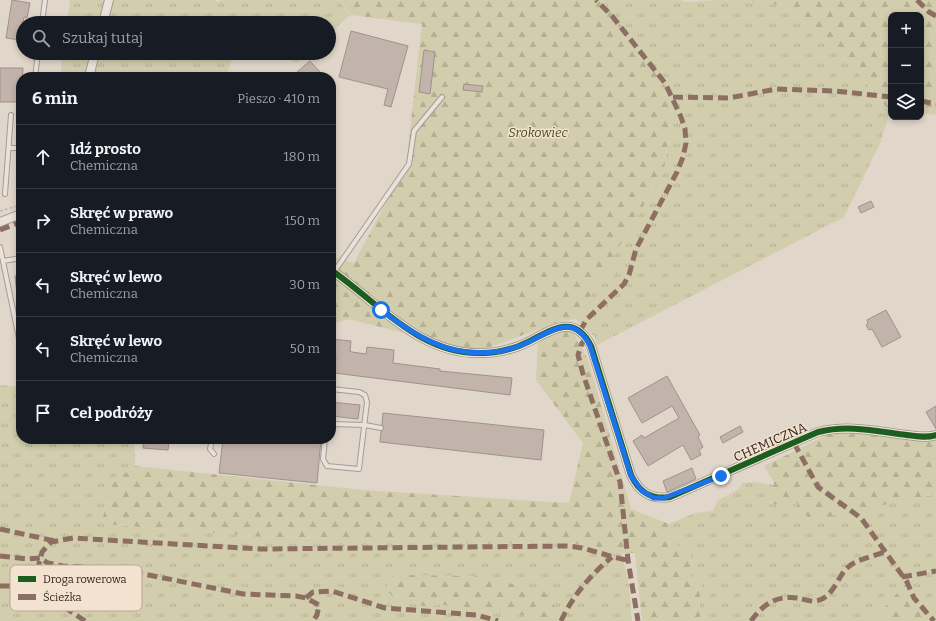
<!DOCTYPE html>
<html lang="pl">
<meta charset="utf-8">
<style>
body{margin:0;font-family:Bitter,serif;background:#20242c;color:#f1f3f6}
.controls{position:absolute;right:12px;top:12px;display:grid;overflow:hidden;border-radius:8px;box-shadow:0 2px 6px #0003}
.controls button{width:36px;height:36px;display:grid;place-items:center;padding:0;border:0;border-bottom:1px solid #363941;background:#171b24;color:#f1f3f6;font:20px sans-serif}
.stop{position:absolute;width:12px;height:12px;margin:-9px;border:3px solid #1a73e8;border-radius:50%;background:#fff}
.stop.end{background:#1a73e8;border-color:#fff;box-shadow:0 1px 4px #0008}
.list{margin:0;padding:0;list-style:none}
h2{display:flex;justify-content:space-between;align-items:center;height:52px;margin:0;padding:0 16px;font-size:17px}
h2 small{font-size:13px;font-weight:400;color:#9ea1a6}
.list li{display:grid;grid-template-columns:26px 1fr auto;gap:12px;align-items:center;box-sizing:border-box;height:64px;padding:0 16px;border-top:1px solid #363941}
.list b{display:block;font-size:15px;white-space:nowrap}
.list p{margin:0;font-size:13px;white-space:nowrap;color:#9ea1a6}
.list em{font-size:13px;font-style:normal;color:#9ea1a6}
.icon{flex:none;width:22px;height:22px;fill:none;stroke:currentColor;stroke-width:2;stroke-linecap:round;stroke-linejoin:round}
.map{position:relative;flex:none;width:936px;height:621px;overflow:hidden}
.search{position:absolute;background:#171b24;box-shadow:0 2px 6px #0003;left:16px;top:16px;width:320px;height:44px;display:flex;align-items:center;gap:10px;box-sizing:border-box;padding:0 14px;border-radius:22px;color:#9ea1a6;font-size:15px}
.panel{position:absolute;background:#171b24;box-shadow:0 2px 6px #0003;left:16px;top:72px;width:320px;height:372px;border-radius:16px}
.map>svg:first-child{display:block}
.grass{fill:url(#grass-tufts)}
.forest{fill:url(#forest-firs)}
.building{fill:#c3b4ab;stroke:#9f928a}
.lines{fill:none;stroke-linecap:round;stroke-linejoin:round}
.service-casing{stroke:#a59c93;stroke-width:6}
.minor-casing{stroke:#a59c93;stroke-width:10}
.path{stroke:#c1b9b2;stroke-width:1.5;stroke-dasharray:3 2;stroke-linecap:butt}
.service{stroke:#e8e2da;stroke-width:4}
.minor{stroke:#e8e2da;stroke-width:8}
.quiet{stroke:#8d6e63;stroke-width:5;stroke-dasharray:10 5;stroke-linecap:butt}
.cycleway-casing{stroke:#f2e2cf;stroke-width:8}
.cycleway{stroke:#1b5e20;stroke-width:6}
.route{stroke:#1a73e8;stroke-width:5}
.labels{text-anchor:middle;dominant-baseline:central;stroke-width:3;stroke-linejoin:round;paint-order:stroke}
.park-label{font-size:13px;font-style:italic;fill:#494d25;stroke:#f2e2cf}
.street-label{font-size:13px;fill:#32241d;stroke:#f2e2cf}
.key{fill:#f2e2cf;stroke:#b8a99a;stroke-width:1}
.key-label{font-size:11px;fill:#32241d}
</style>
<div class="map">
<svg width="936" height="621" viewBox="0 0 936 621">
<defs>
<pattern id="grass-tufts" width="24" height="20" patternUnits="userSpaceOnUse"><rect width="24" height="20" fill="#d2cdad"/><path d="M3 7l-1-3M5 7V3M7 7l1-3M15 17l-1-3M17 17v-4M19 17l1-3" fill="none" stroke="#b5b094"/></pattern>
<pattern id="forest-firs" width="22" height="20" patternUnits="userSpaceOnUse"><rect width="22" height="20" fill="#d2cdad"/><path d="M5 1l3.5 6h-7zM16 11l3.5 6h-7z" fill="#b5b094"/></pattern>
</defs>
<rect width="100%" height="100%" fill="#e0d6c9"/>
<path class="grass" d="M 70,0 L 215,0 L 218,2 L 221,0 L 339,0 L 350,15 L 329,34 L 329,23 L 67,23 Z
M 602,0 L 681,0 L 685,2 L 720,0 L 782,5 L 837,48 L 890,112 L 881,141 L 844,217 L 597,345 L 594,336 L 576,319 L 664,171 L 673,98 Z
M 63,53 L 234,53 L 226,77 L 60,77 Z
M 271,53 L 307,53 L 297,63 Z
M 0,385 L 21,387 L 21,439 L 134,439 L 135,466 L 108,486 L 102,524 L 264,537 L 350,538 L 496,544 L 550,541 L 595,546 L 622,553 L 629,586 L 632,621 L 0,621 Z
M 753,482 L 774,485 L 771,505 L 797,500 L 886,504 L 936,494 L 936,620 L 905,584 L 873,621 L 701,621 L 699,609 L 702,578 L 691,578 L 690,551 L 670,542 L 669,524 L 695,513 L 713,511 L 717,501 L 739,489 L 742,483 Z"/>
<path class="forest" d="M 340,0 L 602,0 L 673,97 L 664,171 L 576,319 L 561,321 L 482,350 L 450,344 L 348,319 L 331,325 L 331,256 L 354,263 L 406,166 L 422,24 L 351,15 Z
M 720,0 L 936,0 L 936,115 L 921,113 L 921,15 L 891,15 L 891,108 L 887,108 L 837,48 L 782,5 Z
M 568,330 L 574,333 L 588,360 L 631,509 L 669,524 L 670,542 L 690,551 L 691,577 L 702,578 L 699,609 L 701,621 L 642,621 L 635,553 L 622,553 L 595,546 L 550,541 L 496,544 L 350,538 L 264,537 L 102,524 L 108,486 L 135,466 L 363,490 L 569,503 L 583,443 L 536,380 L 538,341 Z
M 856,432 L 936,438 L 936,494 L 812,520 L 798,507 L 797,501 L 771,505 L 774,482 L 764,466 L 831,433 Z
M 399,573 L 407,575 L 475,576 L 545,591 L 554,606 L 552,613 L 544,618 L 444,605 L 423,606 L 402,602 L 392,596 L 386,589 L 388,579 Z
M 905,584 L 936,621 L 873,621 Z"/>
<path class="building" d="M 12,0 L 30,3 L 27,18 L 24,17 L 20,40 L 6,38 Z
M 351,31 L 408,46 L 391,107 L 384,105 L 388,89 L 339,77 Z
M 424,50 L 435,52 L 430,94 L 419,92 Z
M 310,61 L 321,73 L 325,77 L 301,77 L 297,72 Z
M 0,68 L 23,68 L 21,102 L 0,102 Z
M 464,84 L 483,86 L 482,92 L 463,90 Z
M 871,201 L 874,207 L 861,213 L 858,207 Z
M 21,275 L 21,294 L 17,294 L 15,276 Z
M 886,310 L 901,337 L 882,347 L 872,329 L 869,330 L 866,325 L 868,323 L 867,320 Z
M 331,339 L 351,341 L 350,351 L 352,352 L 366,354 L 367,347 L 394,350 L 393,363 L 440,369 L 440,371 L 512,378 L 510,395 L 334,373 L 336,357 L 331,356 Z
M 667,376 L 700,435 L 698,437 L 703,447 L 699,450 L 701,455 L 691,460 L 683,445 L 648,466 L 633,441 L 642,435 L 644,438 L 679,418 L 672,406 L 642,423 L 628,398 Z
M 331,402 L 360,405 L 358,419 L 331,416 Z
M 936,406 L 936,429 L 926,412 Z
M 383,413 L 544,430 L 541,460 L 380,442 L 381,431 L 384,428 L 382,425 Z
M 740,426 L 743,432 L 723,443 L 720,437 Z
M 144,439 L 169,439 L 168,450 L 143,448 Z
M 223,439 L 321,439 L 317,483 L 219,473 Z
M 692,468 L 696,479 L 667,492 L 663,481 Z"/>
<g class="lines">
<g class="service-casing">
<path id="service" d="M 42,23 L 45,0
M 35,77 L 38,53
M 9,148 L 21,148
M 5,194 L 11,115
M 0,247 L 21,348
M 3,261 L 21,258
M 334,272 L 409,164 L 414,131 L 442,97
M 331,424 L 365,425 L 381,428
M 212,439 L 210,449 L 214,454
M 325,439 L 323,459 L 327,466 L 359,469 L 367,402 L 365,395 L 359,392 L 331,389"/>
</g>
<g class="minor-casing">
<path id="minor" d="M 103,23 L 109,0
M 89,77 L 95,53
M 0,222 L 21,214
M 331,270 C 378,302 420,356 483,353 C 494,353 508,350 519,346 C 545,336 572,308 591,346 L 631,475 C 639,492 651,500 670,497 L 818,432 C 846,425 871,430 899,434 C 911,435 924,439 936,435"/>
</g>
<path class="path" d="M 0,211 L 21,205"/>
<use href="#service" class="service"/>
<use href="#minor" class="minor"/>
<path class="quiet" d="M 917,0 L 929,12 L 936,16
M 673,97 L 729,98 L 776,89 L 835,91 L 891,97
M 921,101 L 936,104
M 0,230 L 21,222
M 580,331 L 587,319 L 624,284 L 629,275 L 636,249 L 677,172 L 683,157 L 686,143 L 685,129 L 681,117 L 665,83 L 612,16 L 596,0
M 587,339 L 582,343 L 578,355 L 583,374 L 620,482 L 628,560 L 638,621
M 794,443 L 818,487 L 861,518 L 907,582 L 914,598 L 934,621
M 0,529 L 55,541
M 0,556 L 28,559 L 40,558 L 48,563 L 63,566 L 119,569 L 243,594 L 296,596 L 306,598 L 319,605 L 317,615 L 313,621
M 902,577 L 936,571
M 0,586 L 11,586 L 40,591
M 306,598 L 313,592 L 332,591 L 385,608 L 477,615 L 498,621
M 85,621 L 40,591 L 36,575 L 42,552 L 51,542 L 73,538 L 260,549 L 567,546 C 588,547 607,557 628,560
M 561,621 C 572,597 591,574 612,557
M 751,621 C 763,604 777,595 798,598 C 803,599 811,602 816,601 C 833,598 837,578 847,568 C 856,559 872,557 884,552"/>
<g class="cycleway-casing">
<path id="cycleway" d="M 331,270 C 378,302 420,356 483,353 C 494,353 508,350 519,346 C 545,336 572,308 591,346 L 631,475 C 639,492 651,500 670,497 L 818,432 C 846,425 871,430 899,434 C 911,435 924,439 936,435"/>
</g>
<use href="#cycleway" class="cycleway"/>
</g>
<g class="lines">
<path class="route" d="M 381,310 C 406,329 435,349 467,352 C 484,354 503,352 519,346 C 545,337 572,308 590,346 L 631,476 L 642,491 L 654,498 L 664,498 L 721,476"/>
</g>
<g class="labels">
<g class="park-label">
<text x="538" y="132">Srokowiec</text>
</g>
<g class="street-label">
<text transform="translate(770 442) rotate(-24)">CHEMICZNA</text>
</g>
</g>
<rect x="10" y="565" width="132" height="46" rx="6" class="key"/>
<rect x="18" y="576" width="18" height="6" fill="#1b5e20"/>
<rect x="18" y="594" width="18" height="6" fill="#8d6e63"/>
<g class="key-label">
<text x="43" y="583">Droga rowerowa</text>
<text x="43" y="601">Ścieżka</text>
</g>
</svg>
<div class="controls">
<button>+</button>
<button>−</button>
<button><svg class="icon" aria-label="layers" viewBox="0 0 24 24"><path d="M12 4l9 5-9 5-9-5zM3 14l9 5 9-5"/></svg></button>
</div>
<div class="stop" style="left:381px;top:310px"></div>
<div class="stop end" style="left:721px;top:476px"></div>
<div class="search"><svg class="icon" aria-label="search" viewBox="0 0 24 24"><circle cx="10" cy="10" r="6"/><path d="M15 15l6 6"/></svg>Szukaj tutaj</div>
<section class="panel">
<h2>6 min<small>Pieszo · 410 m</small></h2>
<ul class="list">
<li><svg class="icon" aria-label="ahead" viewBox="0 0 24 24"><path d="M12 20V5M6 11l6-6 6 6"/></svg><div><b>Idź prosto</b><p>Chemiczna</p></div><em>180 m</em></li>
<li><svg class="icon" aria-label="right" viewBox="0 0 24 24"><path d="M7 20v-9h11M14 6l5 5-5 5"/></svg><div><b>Skręć w prawo</b><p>Chemiczna</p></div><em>150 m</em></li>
<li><svg class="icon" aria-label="left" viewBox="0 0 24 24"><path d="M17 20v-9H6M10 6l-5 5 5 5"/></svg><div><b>Skręć w lewo</b><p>Chemiczna</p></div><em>30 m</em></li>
<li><svg class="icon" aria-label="left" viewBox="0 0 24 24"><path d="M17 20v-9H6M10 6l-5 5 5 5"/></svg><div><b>Skręć w lewo</b><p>Chemiczna</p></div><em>50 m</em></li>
<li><svg class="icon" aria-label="arrive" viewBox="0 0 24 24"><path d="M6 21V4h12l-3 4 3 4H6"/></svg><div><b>Cel podróży</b></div></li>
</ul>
</section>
</div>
